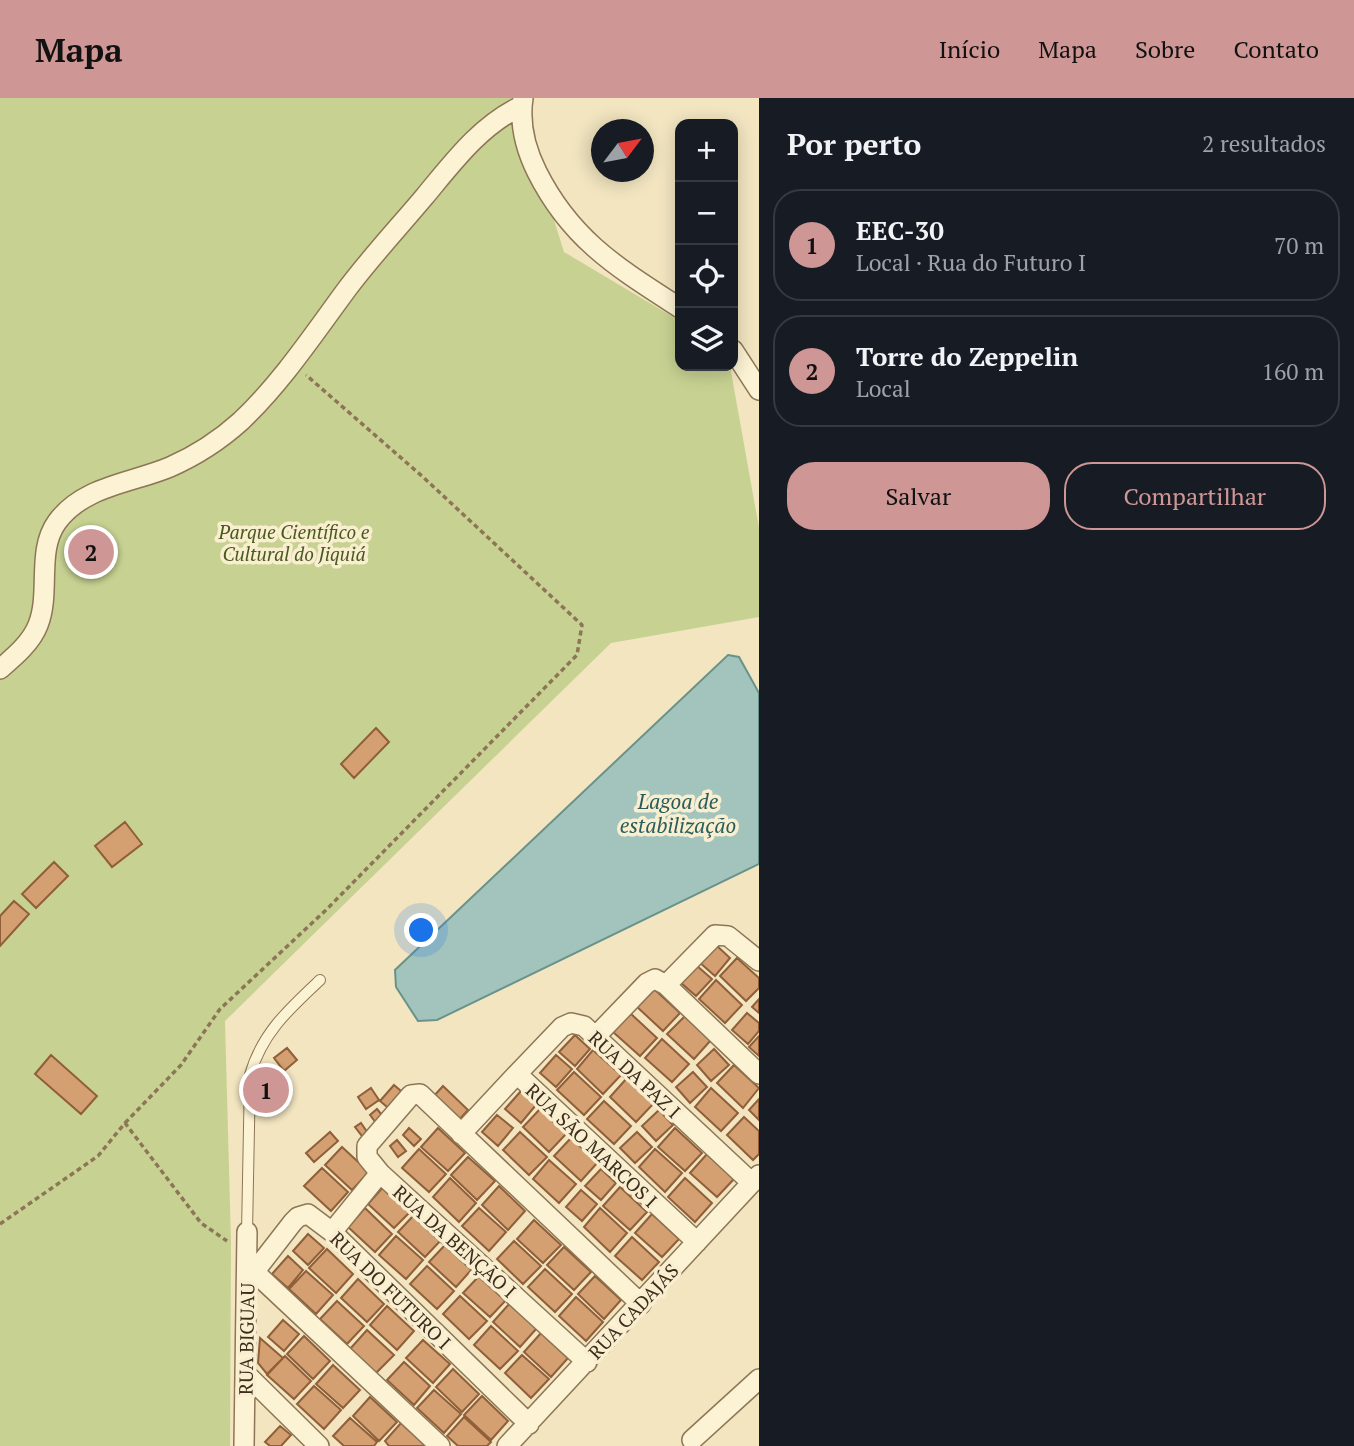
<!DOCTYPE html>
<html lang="pt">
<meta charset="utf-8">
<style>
body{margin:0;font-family:"PT Serif",serif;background:#20242c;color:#f1f3f6}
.controls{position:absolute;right:21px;top:21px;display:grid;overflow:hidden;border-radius:14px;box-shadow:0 4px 18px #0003}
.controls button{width:63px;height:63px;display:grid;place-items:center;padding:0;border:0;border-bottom:2px solid #363941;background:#171b24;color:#f1f3f6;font:35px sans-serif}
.compass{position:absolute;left:591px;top:21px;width:63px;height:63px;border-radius:50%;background:#171b24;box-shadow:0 4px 18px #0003;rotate:58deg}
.you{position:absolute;left:422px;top:833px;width:24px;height:24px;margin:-18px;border:5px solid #fff;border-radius:50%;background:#1a73e8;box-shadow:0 0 0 10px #1a73e833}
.badge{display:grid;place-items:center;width:46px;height:46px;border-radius:50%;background:#ce9695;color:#111;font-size:23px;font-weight:700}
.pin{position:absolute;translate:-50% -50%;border:4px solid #fff;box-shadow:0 2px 7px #0006}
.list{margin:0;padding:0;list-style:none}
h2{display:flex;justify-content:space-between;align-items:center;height:91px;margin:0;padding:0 28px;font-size:30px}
h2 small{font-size:23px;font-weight:400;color:#9ea1a6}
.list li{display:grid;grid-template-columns:46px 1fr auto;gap:21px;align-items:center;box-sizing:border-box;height:112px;margin:0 14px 14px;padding:0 14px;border:2px solid #363941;border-radius:28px}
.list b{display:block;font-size:26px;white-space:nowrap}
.list p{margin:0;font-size:23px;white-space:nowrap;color:#9ea1a6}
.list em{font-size:23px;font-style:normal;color:#9ea1a6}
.actions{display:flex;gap:14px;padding:21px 28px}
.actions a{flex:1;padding:16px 0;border:2px solid #ce9695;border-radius:28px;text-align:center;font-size:24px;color:#ce9695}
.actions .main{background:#ce9695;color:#111}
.icon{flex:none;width:38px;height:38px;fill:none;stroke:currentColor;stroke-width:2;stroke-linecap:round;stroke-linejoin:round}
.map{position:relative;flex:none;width:759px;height:1348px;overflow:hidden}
header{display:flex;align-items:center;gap:42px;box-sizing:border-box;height:98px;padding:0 35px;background:#ce9695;color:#111}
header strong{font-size:33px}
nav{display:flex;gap:38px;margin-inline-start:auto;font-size:24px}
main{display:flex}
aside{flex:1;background:#171b24}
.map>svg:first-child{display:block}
.green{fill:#c7d292}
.water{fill:#a3c4bc;stroke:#69938a;stroke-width:2}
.building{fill:#d49f71;stroke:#8f5f39;stroke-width:2}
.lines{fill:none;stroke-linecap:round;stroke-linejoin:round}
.service-casing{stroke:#8d7656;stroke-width:12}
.minor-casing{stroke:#8d7656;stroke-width:22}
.path{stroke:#8d7656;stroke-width:3.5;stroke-dasharray:5 3.5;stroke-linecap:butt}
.service{stroke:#fcf2d4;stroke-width:10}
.minor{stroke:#fcf2d4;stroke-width:19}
.labels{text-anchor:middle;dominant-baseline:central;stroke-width:7;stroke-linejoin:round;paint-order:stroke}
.park-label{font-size:19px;font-style:italic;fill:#495a20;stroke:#f9efd0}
.street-label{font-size:19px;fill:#3b2c1c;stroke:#f9efd0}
.water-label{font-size:21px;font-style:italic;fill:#295d5c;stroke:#f9efd0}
</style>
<header>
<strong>Mapa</strong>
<nav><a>Início</a><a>Mapa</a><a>Sobre</a><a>Contato</a></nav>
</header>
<main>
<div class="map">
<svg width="759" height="1348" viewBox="0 0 759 1348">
<rect width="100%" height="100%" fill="#f2e5c0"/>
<path class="green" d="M 0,0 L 527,0 L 524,27 L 564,154 L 680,223 L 680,268 L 730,268 L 759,430 L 759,519 L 611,545 L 225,923 L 231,1144 L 230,1348 L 0,1348 Z"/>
<path class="water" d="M 728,557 L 739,559 L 759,595 L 759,766 L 437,922 L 418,923 L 396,889 L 395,872 Z"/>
<path class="building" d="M 376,630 L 389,644 L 354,680 L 341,666 Z
M 125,724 L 142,746 L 112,769 L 95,748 Z
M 54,764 L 68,778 L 36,810 L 22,796 Z
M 14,803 L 29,816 L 0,848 L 0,818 Z
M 715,846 L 730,860 L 715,878 L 699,864 Z
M 737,860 L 759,880 L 759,890 L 746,903 L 720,878 Z
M 696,867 L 712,881 L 696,898 L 680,884 Z
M 716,882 L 742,907 L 725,925 L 699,901 Z
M 653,890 L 680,915 L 663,933 L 636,908 Z
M 759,901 L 759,915 L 752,909 Z
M 630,915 L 657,940 L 640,958 L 613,934 Z
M 747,915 L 759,925 L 759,933 L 748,946 L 732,932 Z
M 685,918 L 711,942 L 694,961 L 667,936 Z
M 575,937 L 590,951 L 575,968 L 559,954 Z
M 759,938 L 759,958 L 749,949 Z
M 662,941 L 689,966 L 672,984 L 645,960 Z
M 287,950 L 297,962 L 284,973 L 274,960 Z
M 714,951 L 729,967 L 711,983 L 697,967 Z
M 593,952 L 621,977 L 603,996 L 577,971 Z
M 51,957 L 97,998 L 81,1016 L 35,976 Z
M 556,957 L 572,971 L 556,989 L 540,975 Z
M 734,967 L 759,990 L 743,1010 L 717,985 Z
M 574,974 L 601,999 L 584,1017 L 557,992 Z
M 693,974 L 707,989 L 690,1005 L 676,989 Z
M 270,976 L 282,993 L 263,1009 L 250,990 Z
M 627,980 L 654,1005 L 636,1024 L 610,999 Z
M 394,987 L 407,998 L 393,1014 L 380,1003 Z
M 443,988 L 468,1012 L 458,1023 L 433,999 Z
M 371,990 L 379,1002 L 366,1011 L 358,999 Z
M 711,990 L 738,1015 L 721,1033 L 695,1009 Z
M 521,993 L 536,1007 L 521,1025 L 505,1011 Z
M 759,1001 L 759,1022 L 749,1012 Z
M 604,1003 L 631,1028 L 614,1046 L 587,1021 Z
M 377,1011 L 386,1022 L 379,1029 L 370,1017 Z
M 540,1011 L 566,1036 L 549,1054 L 523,1029 Z
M 659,1012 L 673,1027 L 656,1043 L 642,1028 Z
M 497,1017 L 513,1030 L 498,1048 L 482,1034 Z
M 744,1019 L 759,1033 L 759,1056 L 753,1062 L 727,1037 Z
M 361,1025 L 370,1038 L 365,1042 L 355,1029 Z
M 409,1030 L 421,1041 L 414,1048 L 403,1037 Z
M 438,1030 L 465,1055 L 448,1073 L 421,1049 Z
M 675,1030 L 702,1055 L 685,1073 L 658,1049 Z
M 330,1034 L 338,1043 L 314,1064 L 306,1055 Z
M 520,1034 L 547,1059 L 529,1077 L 503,1052 Z
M 637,1034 L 652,1049 L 635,1065 L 620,1050 Z
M 571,1040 L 598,1064 L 581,1083 L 554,1058 Z
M 397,1042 L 406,1053 L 398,1059 L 390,1048 Z
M 342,1049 L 369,1074 L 352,1092 L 325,1067 Z
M 419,1051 L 446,1076 L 429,1094 L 402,1070 Z
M 655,1051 L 682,1075 L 665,1094 L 639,1069 Z
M 707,1056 L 734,1081 L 717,1099 L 690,1075 Z
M 468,1059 L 495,1083 L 477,1102 L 451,1077 Z
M 549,1062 L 576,1086 L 559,1105 L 533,1081 Z
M 322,1070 L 348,1094 L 331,1113 L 304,1088 Z
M 601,1071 L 616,1085 L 601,1102 L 585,1088 Z
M 450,1080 L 476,1105 L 459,1124 L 433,1099 Z
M 685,1080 L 712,1105 L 695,1124 L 668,1099 Z
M 385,1087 L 412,1112 L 394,1130 L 368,1106 Z
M 499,1088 L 525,1113 L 508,1132 L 482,1107 Z
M 620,1089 L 647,1114 L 630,1132 L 603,1108 Z
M 581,1092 L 597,1106 L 582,1123 L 566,1109 Z
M 365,1110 L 392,1136 L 375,1154 L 348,1129 Z
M 479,1110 L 506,1134 L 489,1153 L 462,1128 Z
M 600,1110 L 627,1135 L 610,1154 L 584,1129 Z
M 415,1116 L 442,1141 L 425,1159 L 398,1134 Z
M 652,1116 L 679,1141 L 662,1159 L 635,1135 Z
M 534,1122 L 561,1147 L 543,1165 L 517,1141 Z
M 308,1136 L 324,1150 L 308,1167 L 293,1153 Z
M 396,1138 L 423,1162 L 406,1181 L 379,1157 Z
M 632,1139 L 659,1164 L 642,1182 L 615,1158 Z
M 514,1143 L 541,1168 L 523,1186 L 497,1161 Z
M 446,1146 L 473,1170 L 456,1189 L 429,1164 Z
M 564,1149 L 591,1174 L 574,1192 L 547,1167 Z
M 327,1151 L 353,1176 L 336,1195 L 309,1170 Z
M 288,1158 L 303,1172 L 288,1190 L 272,1176 Z
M 427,1168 L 454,1193 L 437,1211 L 410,1186 Z
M 545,1171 L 572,1196 L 555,1214 L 528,1189 Z
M 306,1173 L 333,1197 L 316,1216 L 289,1191 Z
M 481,1176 L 507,1201 L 490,1219 L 463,1195 Z
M 595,1178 L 621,1202 L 604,1221 L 578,1196 Z
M 358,1181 L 384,1206 L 367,1224 L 341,1200 Z
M 460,1198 L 487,1223 L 469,1241 L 443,1216 Z
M 576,1199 L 603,1224 L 586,1243 L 559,1218 Z
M 337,1203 L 364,1228 L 347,1246 L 320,1221 Z
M 510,1205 L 537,1230 L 520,1249 L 493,1224 Z
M 387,1208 L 414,1233 L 397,1252 L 370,1227 Z
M 283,1222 L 299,1236 L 284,1253 L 268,1239 Z
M 491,1228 L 518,1253 L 500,1271 L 474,1247 Z
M 367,1232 L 394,1257 L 376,1275 L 350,1251 Z
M 541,1235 L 568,1260 L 551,1279 L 524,1254 Z
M 304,1238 L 330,1263 L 313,1281 L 287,1256 Z
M 260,1240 L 283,1260 L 267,1276 L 258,1265 Z
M 423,1242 L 450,1266 L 433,1285 L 406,1260 Z
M 522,1257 L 549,1281 L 531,1300 L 505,1275 Z
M 285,1258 L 311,1283 L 294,1301 L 267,1277 Z
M 404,1264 L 430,1288 L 414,1307 L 387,1282 Z
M 333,1267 L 360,1292 L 343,1310 L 316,1286 Z
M 453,1271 L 479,1296 L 462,1314 L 436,1289 Z
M 314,1288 L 341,1312 L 324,1331 L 297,1306 Z
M 434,1292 L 461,1316 L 444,1335 L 417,1310 Z
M 482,1298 L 508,1323 L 491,1342 L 464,1317 Z
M 370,1299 L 397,1324 L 379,1343 L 353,1318 Z
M 464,1319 L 491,1344 L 487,1348 L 458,1348 L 447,1338 Z
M 350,1320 L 377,1344 L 374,1348 L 344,1348 L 333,1338 Z
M 401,1325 L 427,1348 L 389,1348 L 385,1343 Z
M 280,1328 L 291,1337 L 281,1348 L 270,1348 L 265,1344 Z"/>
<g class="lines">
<g class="service-casing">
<path id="service" d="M 247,1134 L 250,977 C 262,935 289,911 320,882"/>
</g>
<g class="minor-casing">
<path id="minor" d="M 523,0 C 519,26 525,50 537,74 C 571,142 618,170 680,210
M 733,252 L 759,292
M 0,571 C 14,559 31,545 38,527 C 51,495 36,453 57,424 C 83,388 132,385 170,369 C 195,358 220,342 241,323 C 282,284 313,237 347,191 C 371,159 399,129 425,98 C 454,63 480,28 521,8
M 666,887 L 715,837 L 728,838 L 759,863
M 596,938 L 647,885 L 655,881 L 666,887 L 759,976
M 517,976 L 562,929 L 571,925 L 584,928 L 752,1085
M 461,1036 L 517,976 L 697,1144
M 380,1075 L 367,1059 L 367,1048 L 411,997 L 420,996 L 641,1206
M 332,1134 L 380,1075 L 587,1264
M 247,1167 L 440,1348
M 255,1173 L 293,1124 L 298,1119 L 308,1116 L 332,1134 L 529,1326
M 245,1275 L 319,1348
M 692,1342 L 759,1281
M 244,1348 L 247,1134
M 507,1348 L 759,1077"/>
</g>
<path class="path" d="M 125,1025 L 181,967 L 220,911 L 326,812 L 577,557 L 582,527 L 423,379 L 306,277
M 0,1126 L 98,1058 L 125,1025 L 201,1125 L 227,1143"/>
<use href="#service" class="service"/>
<use href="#minor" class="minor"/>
</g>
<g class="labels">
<g class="park-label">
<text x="294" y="433">Parque Científico e<tspan x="294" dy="22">Cultural do Jiquiá</tspan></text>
</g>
<g class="street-label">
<text transform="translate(635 976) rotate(43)">RUA DA PAZ I</text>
<text transform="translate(592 1047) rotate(43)">RUA SÃO MARCOS I</text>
<text transform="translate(455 1143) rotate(42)">RUA DA BENÇÃO I</text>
<text transform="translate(391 1192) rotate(44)">RUA DO FUTURO I</text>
<text transform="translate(633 1213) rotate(-47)">RUA CADAJÁS</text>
<text transform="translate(246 1241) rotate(-89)">RUA BIGUAU</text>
</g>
<g class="water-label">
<text x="678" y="703">Lagoa de<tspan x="678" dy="24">estabilização</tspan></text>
</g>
</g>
</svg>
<div class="controls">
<button>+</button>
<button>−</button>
<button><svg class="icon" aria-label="locate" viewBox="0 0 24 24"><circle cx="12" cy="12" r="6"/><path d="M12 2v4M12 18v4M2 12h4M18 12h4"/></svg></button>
<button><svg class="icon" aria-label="layers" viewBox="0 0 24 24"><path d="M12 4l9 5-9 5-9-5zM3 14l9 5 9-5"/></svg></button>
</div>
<svg class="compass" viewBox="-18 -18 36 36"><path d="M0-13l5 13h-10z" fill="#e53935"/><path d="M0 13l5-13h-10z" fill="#9ea1a6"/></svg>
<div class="you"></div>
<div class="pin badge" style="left:266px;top:992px">1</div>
<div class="pin badge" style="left:91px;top:454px">2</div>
</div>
<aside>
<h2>Por perto<small>2 resultados</small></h2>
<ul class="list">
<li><span class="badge">1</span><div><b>EEC-30</b><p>Local · Rua do Futuro I</p></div><em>70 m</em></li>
<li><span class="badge">2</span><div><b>Torre do Zeppelin</b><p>Local</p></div><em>160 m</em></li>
</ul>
<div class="actions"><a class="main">Salvar</a><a>Compartilhar</a></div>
</aside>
</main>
